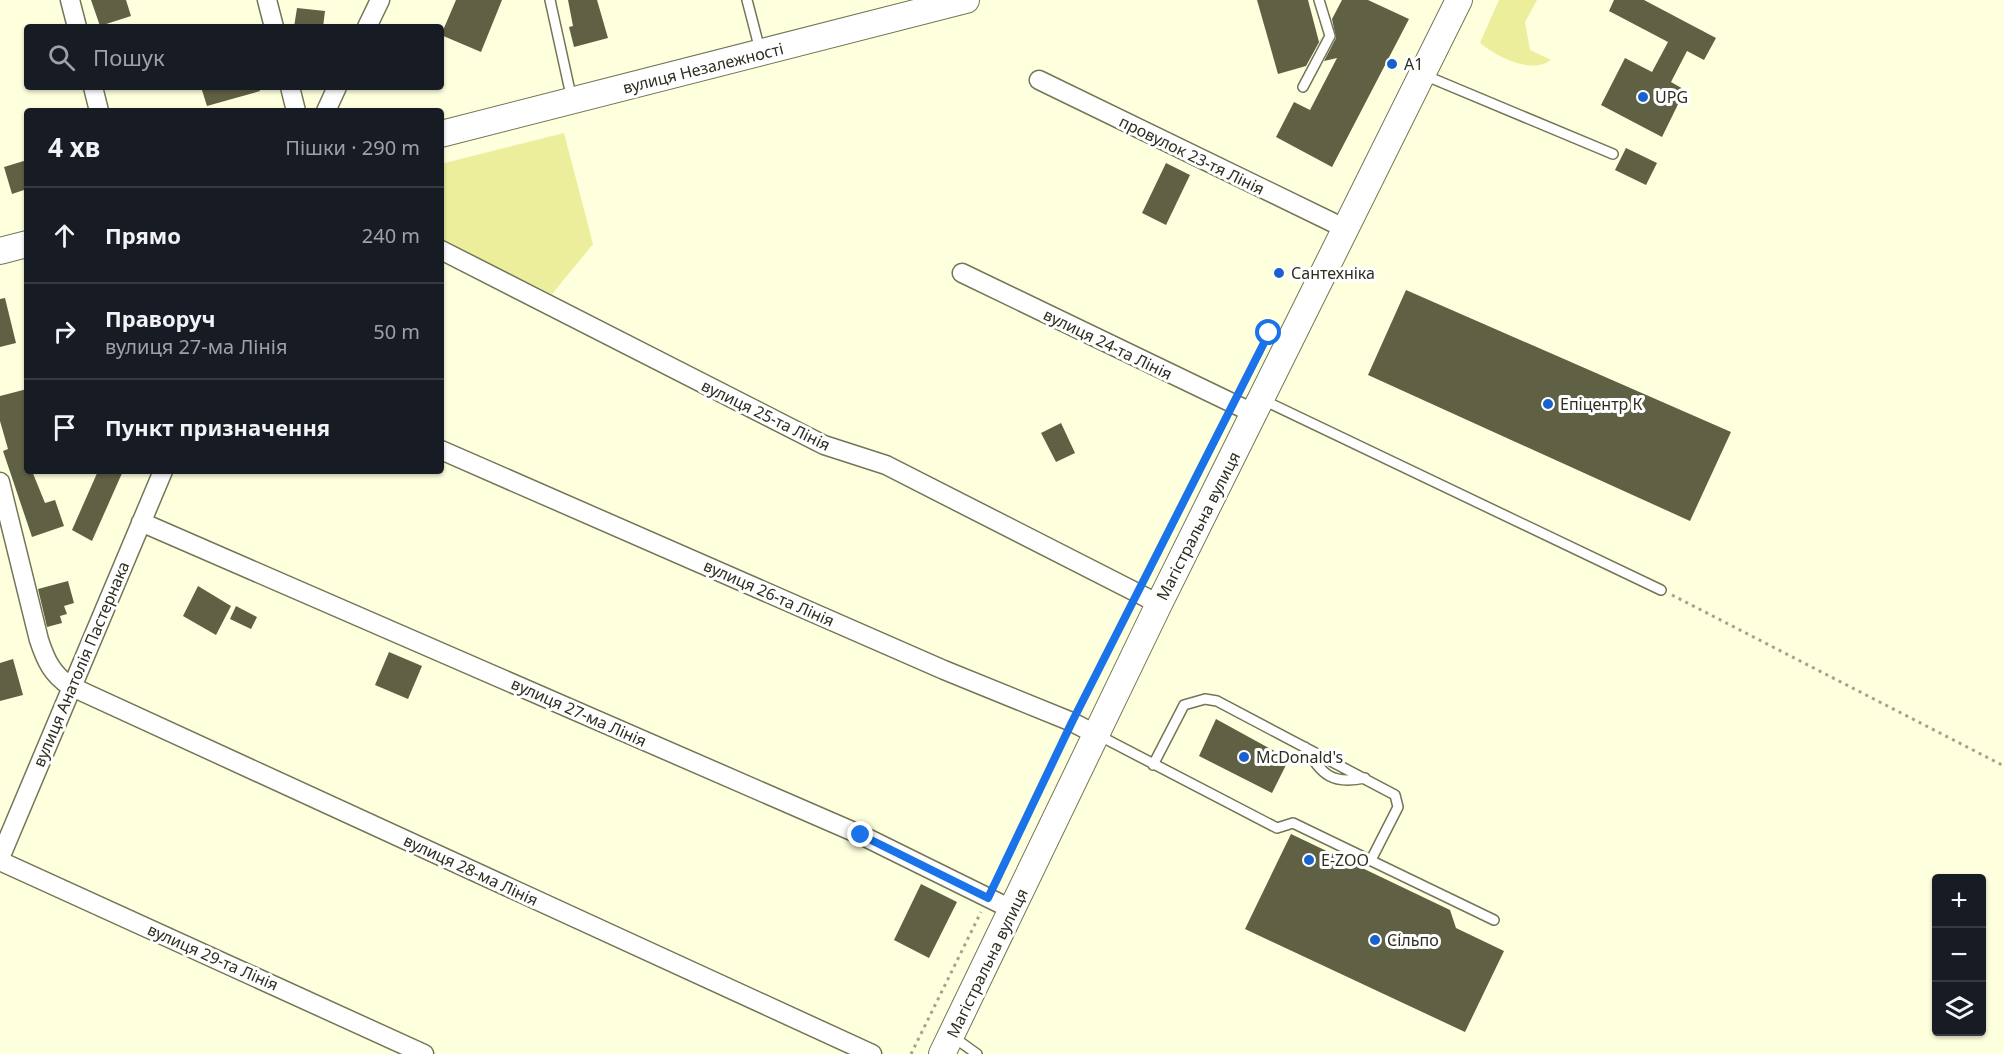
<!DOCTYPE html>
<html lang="uk">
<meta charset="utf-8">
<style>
body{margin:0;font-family:"Noto Sans",sans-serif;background:#242831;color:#f1f3f6}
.controls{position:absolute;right:18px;bottom:18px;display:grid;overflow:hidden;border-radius:6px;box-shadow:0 2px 4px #0004}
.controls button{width:54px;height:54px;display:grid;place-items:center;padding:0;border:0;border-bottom:2px solid #363941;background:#171b24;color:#f1f3f6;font:30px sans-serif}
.stop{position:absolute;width:18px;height:18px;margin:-14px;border:4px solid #1a73e8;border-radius:50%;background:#fff}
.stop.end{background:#1a73e8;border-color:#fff;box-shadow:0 2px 6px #0008}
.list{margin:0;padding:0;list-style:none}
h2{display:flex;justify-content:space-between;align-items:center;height:78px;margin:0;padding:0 24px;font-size:26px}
h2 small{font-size:20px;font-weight:400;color:#9ea1a6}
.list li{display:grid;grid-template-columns:39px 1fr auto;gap:18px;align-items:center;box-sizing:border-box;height:96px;padding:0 24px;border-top:2px solid #363941}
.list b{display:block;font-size:22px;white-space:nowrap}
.list p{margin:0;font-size:20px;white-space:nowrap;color:#9ea1a6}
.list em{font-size:20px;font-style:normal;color:#9ea1a6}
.icon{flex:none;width:33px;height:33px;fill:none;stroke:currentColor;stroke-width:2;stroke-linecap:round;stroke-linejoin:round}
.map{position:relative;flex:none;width:2004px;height:1054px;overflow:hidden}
.search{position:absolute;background:#171b24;box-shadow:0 2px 4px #0004;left:24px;top:24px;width:420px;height:66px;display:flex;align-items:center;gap:15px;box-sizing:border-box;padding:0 21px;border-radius:6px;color:#9ea1a6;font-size:22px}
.panel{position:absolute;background:#171b24;box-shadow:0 2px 4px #0004;left:24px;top:108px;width:420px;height:366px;border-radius:6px}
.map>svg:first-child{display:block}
.green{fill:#edee9b}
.building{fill:#606144}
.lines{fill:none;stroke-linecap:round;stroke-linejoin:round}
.service-casing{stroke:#747557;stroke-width:12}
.minor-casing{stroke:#747557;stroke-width:21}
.secondary-casing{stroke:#747557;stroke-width:28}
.path{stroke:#a3a48b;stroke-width:3;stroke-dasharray:3 4.5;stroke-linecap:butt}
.service{stroke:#fff;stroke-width:9}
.minor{stroke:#fff;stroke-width:18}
.secondary{stroke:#fff;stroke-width:26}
.route{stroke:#1a73e8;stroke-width:8}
.poi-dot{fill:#1a61cc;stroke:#fff;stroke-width:2}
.labels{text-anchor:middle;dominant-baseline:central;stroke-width:6;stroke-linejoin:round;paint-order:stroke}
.poi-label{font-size:16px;fill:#2d2d20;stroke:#fff;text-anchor:start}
.street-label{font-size:16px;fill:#2d2d20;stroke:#fff}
</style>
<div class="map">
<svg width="2004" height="1054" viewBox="0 0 2004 1054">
<rect width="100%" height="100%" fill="#fdffdd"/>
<path class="green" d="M 1499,0 L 1537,0 L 1525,22 L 1530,50 L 1551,60 C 1531,75 1496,56 1480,43 Z
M 564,133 L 593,244 L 552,294 L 441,240 L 441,164 Z"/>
<path class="building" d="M 91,0 L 126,0 L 131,16 L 100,26 Z
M 456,0 L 502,0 L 481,52 L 441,35 Z
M 568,0 L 597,0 L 608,38 L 574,47 L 569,27 L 573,26 Z
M 1257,0 L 1308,0 L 1319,42 L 1323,35 L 1306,66 L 1278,74 Z
M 1342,0 L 1368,0 L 1409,19 L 1332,167 L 1276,137 L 1294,102 L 1310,110 L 1337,58 L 1324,61 L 1336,38 L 1332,19 Z
M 1614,0 L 1644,0 L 1716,38 L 1704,60 L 1687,51 L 1671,82 L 1685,90 L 1662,137 L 1601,105 L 1625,58 L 1652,72 L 1668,42 L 1609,11 Z
M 297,8 L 325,11 L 323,27 L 294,27 Z
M 201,87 L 259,87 L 260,91 L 207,106 Z
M 1626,148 L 1657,163 L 1646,185 L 1615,170 Z
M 27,160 L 27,189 L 12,194 L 4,167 Z
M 1166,163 L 1190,175 L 1166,225 L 1142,213 Z
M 1406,290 L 1731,432 L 1690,521 L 1368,375 Z
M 5,298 L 16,343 L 0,347 L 0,299 Z
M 27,389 L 27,471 L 32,471 L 45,503 L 55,500 L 64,526 L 32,537 L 3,451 L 8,449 L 0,421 L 0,396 Z
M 1061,423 L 1075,453 L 1056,462 L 1041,433 Z
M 98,471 L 123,471 L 92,541 L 72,530 Z
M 68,581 L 74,603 L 64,606 L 67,614 L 60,616 L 62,623 L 47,627 L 38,589 Z
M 198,586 L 231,606 L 216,635 L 183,616 Z
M 236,606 L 257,617 L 251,629 L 230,619 Z
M 389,652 L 422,666 L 408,699 L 375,685 Z
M 13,659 L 23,695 L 0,701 L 0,663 Z
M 1216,719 L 1289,759 L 1272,793 L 1199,756 Z
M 1291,834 L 1450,910 L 1456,928 L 1504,951 L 1465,1032 L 1245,929 Z
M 921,884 L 957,902 L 929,958 L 894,940 Z"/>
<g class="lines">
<g class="service-casing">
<path id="service" d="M 550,0 L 572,100
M 747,0 L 760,50
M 1424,75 L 1613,154
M 1303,87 L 1330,36 L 1319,0
M 1263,400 L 1661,590
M 1098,735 L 1277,828 L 1293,823 L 1494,920
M 1305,747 C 1322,775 1332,785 1365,778
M 1153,765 L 1184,705 L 1205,699 L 1217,701 L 1395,795 L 1398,807 L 1371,860
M 952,1036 L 977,1054"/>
</g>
<g class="minor-casing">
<path id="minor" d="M 70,0 L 77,27
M 267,0 L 274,27
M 367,27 L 380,0
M 1039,80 L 1346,229
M 93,87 L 99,111
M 290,87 L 296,111
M 326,111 L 337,87
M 441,250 L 824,445 L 886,465 L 1159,604
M 962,273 L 1255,414
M 441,450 L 944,670 L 1072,722 L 1097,735
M 0,482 L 39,640 C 46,661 52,674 70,686 L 872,1054
M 141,522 L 861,835 L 1013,910
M 0,858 L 163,471
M 0,861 L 424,1054"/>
</g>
<g class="secondary-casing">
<path id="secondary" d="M 441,134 L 966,0
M 0,251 L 27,244
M 942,1054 L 1159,604 L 1459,0"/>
</g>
<path class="path" d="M 1145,578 L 1168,533
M 1672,595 L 2004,766
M 1080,706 L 1130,608
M 996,882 L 1065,736
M 911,1054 L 981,912"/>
<use href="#service" class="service"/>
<use href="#minor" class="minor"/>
<use href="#secondary" class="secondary"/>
</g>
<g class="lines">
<path class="route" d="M 861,835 L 988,898 L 1072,722 L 1269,333"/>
</g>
<g class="poi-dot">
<circle cx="1392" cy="64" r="6"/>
<circle cx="1643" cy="97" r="6"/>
<circle cx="1279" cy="273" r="6"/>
<circle cx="1548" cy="404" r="6"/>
<circle cx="1244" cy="757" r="6"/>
<circle cx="1309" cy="860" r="6"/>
<circle cx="1375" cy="940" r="6"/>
</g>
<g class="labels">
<g class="poi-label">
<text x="1404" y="64">А1</text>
<text x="1655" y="97">UPG</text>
<text x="1291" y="273">Сантехніка</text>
<text x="1560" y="404">Епіцентр К</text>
<text x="1256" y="757">McDonald's</text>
<text x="1321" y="860">E-ZOO</text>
<text x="1387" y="940">Сільпо</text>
</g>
<g class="street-label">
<text transform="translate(703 68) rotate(-14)">вулиця Незалежності</text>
<text transform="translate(1192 155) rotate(26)">провулок 23-тя Лінія</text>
<text transform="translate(1108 344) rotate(26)">вулиця 24-та Лінія</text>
<text transform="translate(766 415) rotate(26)">вулиця 25-та Лінія</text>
<text transform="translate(1198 526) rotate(-63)">Магістральна вулиця</text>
<text transform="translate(769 593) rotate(24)">вулиця 26-та Лінія</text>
<text transform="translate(81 664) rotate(-67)">вулиця Анатолія Пастернака</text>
<text transform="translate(579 712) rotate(24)">вулиця 27-ма Лінія</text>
<text transform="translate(471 870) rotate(25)">вулиця 28-ма Лінія</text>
<text transform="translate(213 957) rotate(24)">вулиця 29-та Лінія</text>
<text transform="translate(987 963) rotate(-64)">Магістральна вулиця</text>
</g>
</g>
</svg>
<div class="controls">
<button>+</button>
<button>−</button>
<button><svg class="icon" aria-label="layers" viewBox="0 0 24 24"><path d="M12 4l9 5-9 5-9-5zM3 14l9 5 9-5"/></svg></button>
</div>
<div class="stop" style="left:1269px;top:333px"></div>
<div class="stop end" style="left:861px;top:835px"></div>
<div class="search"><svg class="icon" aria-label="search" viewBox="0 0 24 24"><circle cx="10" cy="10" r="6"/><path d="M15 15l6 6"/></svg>Пошук</div>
<section class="panel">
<h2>4 хв<small>Пішки · 290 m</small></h2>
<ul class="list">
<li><svg class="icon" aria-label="ahead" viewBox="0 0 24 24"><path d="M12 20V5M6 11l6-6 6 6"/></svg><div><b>Прямо</b></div><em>240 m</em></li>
<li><svg class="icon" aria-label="right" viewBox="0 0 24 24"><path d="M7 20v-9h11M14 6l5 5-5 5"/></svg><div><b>Праворуч</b><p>вулиця 27-ма Лінія</p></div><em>50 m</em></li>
<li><svg class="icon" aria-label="arrive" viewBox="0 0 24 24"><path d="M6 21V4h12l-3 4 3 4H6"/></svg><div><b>Пункт призначення</b></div></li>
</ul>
</section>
</div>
